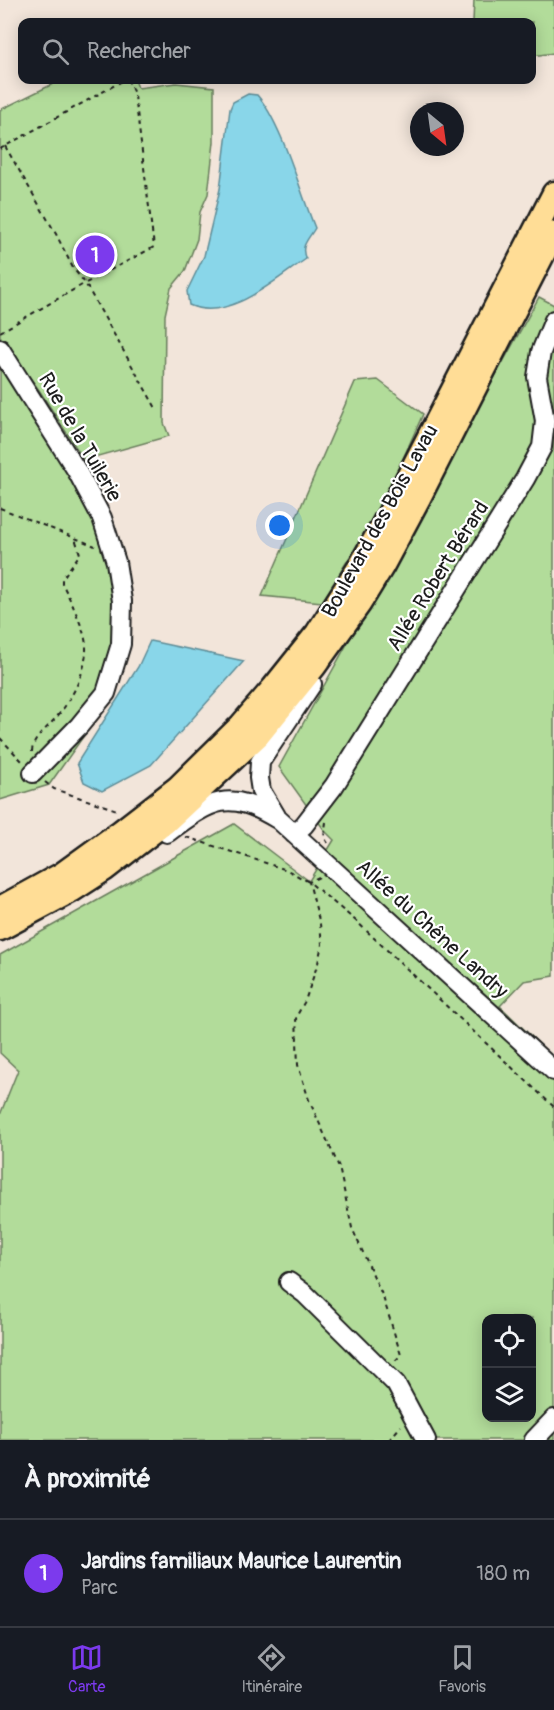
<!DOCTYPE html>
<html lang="fr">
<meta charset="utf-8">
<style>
body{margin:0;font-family:Pangolin,sans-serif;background:#20242c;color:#f1f3f6}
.controls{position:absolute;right:18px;bottom:18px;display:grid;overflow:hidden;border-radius:12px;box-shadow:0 3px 15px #0003}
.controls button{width:54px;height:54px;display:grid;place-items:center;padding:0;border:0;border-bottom:2px solid #363941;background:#171b24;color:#f1f3f6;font:30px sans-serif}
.compass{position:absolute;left:410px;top:102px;width:54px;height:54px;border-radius:50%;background:#171b24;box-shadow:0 3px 15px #0003;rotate:151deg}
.you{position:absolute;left:280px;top:526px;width:21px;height:21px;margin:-15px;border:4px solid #fff;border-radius:50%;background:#1a73e8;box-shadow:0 0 0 9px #1a73e833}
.badge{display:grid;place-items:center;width:39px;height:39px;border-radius:50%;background:#7c3aed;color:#fff;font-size:20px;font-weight:700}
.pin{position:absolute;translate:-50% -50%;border:3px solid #fff;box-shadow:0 2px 6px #0006}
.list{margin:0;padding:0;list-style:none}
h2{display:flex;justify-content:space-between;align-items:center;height:78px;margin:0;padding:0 24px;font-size:26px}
h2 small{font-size:20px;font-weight:400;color:#9ea1a6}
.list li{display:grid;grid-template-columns:39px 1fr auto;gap:18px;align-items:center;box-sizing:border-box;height:108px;padding:0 24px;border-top:2px solid #363941}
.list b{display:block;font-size:22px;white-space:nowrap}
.list p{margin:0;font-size:20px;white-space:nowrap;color:#9ea1a6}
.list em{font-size:20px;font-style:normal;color:#9ea1a6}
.icon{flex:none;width:33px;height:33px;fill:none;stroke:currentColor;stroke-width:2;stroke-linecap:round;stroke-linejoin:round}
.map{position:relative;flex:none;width:554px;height:1440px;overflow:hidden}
.search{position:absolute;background:#171b24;box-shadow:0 3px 15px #0003;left:18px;right:18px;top:18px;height:66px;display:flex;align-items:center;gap:15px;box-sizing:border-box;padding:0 21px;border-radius:12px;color:#9ea1a6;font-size:22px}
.sheet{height:186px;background:#171b24}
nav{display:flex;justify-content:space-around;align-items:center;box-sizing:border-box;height:84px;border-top:2px solid #363941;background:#171b24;font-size:16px;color:#9ea1a6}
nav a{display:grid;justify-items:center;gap:3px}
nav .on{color:#7c3aed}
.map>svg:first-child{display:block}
.green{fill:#b2dc9a;stroke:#677c5b;stroke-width:1.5;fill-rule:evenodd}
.water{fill:#89d6e9;stroke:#5d8c97;stroke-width:1.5}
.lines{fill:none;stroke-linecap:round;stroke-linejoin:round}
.minor-casing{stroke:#1c1c1c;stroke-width:22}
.major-casing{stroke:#1c1c1c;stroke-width:27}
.path{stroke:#1c1c1c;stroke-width:2;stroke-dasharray:4.5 4.5;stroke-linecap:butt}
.minor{stroke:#fff;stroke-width:18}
.major{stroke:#ffdd96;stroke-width:22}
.labels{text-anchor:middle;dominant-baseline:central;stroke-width:4.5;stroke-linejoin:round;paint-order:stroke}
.street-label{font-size:21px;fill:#1c1c1c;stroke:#fff}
</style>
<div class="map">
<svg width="554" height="1440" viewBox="0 0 554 1440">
<rect width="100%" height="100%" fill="#f2e5da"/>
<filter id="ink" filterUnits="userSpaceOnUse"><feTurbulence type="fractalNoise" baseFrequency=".0167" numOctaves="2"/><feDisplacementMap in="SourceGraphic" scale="12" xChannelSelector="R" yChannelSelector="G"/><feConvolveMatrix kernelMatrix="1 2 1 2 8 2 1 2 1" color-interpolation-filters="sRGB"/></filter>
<g filter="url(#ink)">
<path class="green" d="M 474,0 L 554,0 L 554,53 L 532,56 L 532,22 L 473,22 Z
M 61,80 L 135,80 L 138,88 L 176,83 L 214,87 L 214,142 L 208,194 L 200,212 L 197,239 L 185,271 L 171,288 L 165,315 L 164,423 L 169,436 L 84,460 L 39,390 L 0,336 L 0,110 Z
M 539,297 L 554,305 L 554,976 L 524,981 L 500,1006 L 554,1058 L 554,1440 L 0,1440 L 0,1115 L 18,1070 L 0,1053 L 0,955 L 234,824 L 309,881 L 334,840 L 325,831 L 279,767 ZM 486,1318 L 532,1318 L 532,1418 L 486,1418 Z
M 0,357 L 95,518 L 124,599 L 90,727 L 49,785 L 0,800 Z
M 378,380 L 423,414 L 383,503 L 322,602 L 262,596 L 355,382 Z"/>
<path class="water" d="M 248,94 L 257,95 C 282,123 300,192 315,228 C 309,239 299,246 306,259 C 276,279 228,323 189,305 L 187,291 L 204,256 L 220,189 L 230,109 L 233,102 Z
M 150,641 L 244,661 L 151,765 L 102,791 L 84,782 L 77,763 L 138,667 Z"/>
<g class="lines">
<g class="minor-casing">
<path id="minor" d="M 0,349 L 77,471 L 102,518 L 116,562 L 122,601 L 121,644 L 106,693 L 79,726 L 33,773
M 276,816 L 261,791 L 259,778 L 260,762 L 312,684
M 167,833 C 212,800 227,788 279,820 L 554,1071
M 294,834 L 304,825 L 334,786 L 525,479 L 542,447 L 545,421 L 537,377 L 541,352 L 554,320
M 289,1282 L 305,1294 L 396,1384 L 426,1440
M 534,1440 L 554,1419"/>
</g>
<g class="major-casing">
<path id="major" d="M 0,908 L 62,874 L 120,832 L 177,788 L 241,725 L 273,688 L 317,633 L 360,566 L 392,508 L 554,193
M 0,929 L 73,890 L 104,870 L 166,822 L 258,736 L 314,667 L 360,603 L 382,567 L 419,498 L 554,233"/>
</g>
<path class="path" d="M 5,146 L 56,234 L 73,268 L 85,283 L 157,410
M 0,149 L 124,80
M 0,332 L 82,285 L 154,247 L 135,96 L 128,80
M 0,508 L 95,546
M 0,738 L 23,762
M 32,752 C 32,740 44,731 52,722 C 70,704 91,666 85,639 C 82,624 69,597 62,583 L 62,579 L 80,554 L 75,538
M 45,782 L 54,789 L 120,811
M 326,822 L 324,837 L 329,845
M 186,837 L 287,870 L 309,882 L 356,921 L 554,1107
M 319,877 L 309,882 L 320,924 L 322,944 L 318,963 L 305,1001 L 296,1017 L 298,1065 L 309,1100 L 339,1167 L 352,1228 L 383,1297 L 401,1355 L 394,1362
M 389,1440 L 401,1426"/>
<use href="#minor" class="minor"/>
<use href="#major" class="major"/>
</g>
</g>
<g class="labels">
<g class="street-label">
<text transform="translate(80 437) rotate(60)">Rue de la Tuilerie</text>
<text transform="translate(380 521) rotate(-61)">Boulevard des Bois Lavau</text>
<text transform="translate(438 576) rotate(-58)">Allée Robert Bérard</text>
<text transform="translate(432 929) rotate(42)">Allée du Chêne Landry</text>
</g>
</g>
</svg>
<div class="controls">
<button><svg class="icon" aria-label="locate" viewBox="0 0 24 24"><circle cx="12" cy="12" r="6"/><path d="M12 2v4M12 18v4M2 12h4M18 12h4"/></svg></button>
<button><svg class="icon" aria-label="layers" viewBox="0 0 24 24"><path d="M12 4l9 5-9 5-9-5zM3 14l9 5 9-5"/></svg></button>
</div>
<svg class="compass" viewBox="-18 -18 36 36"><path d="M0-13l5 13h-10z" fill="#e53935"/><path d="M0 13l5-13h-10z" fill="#9ea1a6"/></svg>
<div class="you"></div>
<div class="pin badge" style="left:95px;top:255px">1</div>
<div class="search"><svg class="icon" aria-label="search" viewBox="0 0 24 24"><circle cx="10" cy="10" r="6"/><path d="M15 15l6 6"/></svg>Rechercher</div>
</div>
<section class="sheet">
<h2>À proximité<small></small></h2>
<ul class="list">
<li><span class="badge">1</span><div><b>Jardins familiaux Maurice Laurentin</b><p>Parc</p></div><em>180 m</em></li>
</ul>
</section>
<nav>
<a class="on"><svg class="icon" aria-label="map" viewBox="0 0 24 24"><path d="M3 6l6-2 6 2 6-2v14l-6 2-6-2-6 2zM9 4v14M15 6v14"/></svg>Carte</a>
<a><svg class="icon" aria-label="directions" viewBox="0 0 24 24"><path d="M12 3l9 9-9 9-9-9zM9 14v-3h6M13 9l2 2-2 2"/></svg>Itinéraire</a>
<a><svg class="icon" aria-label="saved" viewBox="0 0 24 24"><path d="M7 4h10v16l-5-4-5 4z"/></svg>Favoris</a>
</nav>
